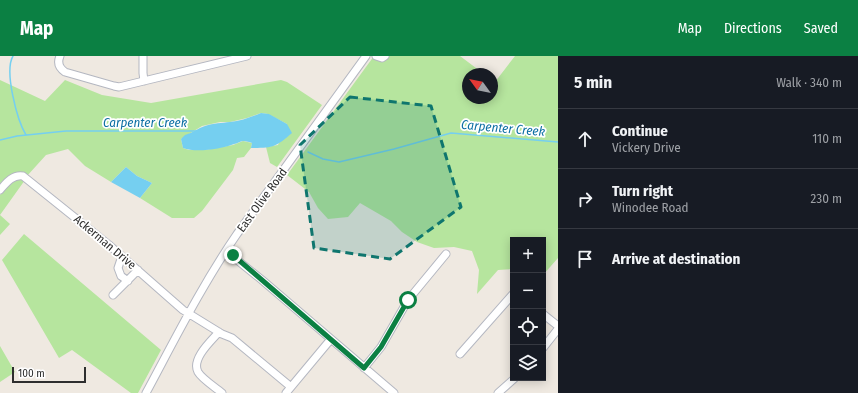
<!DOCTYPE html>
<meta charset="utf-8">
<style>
body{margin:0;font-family:"Fira Sans Condensed",sans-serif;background:#20242c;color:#f1f3f6}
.controls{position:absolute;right:12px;bottom:12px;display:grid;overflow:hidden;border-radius:0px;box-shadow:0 2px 10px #0003}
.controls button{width:36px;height:36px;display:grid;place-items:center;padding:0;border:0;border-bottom:1px solid #363941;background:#171b24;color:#f1f3f6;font:20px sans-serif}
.compass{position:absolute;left:462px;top:12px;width:36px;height:36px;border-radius:50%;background:#171b24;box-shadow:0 2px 10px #0003;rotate:303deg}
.scale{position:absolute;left:12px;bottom:10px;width:74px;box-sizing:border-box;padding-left:4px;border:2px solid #2e2e2e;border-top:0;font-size:11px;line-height:14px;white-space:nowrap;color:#2e2e2e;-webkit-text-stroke:3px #fff;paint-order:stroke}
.stop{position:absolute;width:12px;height:12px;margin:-9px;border:3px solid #0b8043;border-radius:50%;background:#fff}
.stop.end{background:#0b8043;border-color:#fff;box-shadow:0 1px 4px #0008}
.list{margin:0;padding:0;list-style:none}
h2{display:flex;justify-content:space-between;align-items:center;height:52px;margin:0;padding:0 16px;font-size:17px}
h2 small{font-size:13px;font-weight:400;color:#9ea1a6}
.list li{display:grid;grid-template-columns:26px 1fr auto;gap:12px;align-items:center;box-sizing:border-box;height:60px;padding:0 16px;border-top:1px solid #363941}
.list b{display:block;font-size:15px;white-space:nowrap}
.list p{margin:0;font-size:13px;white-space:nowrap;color:#9ea1a6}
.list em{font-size:13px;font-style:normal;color:#9ea1a6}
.icon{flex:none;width:22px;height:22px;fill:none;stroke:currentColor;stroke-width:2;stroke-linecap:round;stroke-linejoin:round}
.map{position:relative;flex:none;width:558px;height:337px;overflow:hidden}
header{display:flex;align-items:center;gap:24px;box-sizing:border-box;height:56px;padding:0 20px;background:#0b8043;color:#fff}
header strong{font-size:19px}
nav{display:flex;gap:22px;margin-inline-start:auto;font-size:14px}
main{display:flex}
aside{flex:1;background:#171b24}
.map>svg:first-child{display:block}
.green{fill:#b6e59e}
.water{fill:#75cff0}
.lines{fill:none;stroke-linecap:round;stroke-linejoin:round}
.stream{stroke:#75cff0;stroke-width:1.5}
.minor-casing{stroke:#b4b7c1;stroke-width:9}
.minor{stroke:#fff;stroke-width:7}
.route{stroke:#0b8043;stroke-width:5}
.marked{fill:#0f766e;fill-opacity:0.2;stroke:#0f766e;stroke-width:3;stroke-dasharray:8 5;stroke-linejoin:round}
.labels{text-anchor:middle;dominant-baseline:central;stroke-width:3.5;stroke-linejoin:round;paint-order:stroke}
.street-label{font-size:12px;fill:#2e2e2e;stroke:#fff}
.water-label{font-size:13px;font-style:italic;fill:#0d6fa3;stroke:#fff}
</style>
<header>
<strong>Map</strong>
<nav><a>Map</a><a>Directions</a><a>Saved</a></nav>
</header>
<main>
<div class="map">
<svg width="558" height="337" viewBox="0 0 558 337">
<rect width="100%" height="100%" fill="#efe9e1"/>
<path class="green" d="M 374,0 L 460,0 L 484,18 L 468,18 L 468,42 L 492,42 L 492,24 L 495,26 L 515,0 L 558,0 L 558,202 L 543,219 L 543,184 L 513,184 L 513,213 L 498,214 L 477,238 L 479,214 L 472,195 L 454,191 L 434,192 L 417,186 L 402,176 L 391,165 L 360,147 L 348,161 L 328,163 L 318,152 L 309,136 L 287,119 Z
M 0,24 L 45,45 L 65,24 L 102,39 L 151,47 L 281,24 L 287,26 L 322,49 L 277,111 L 270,107 L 266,91 L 278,89 L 287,68 L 268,58 L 261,57 L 247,62 L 230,66 L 220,66 L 202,70 L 181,83 L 183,92 L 189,94 L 205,94 L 233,89 L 243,85 L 252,87 L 251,92 L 244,101 L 237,102 L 233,114 L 202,155 L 194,162 L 172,162 L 140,142 L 152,127 L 137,120 L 126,111 L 111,126 L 85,110 L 68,93 L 46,99 L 27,120 C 14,113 11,121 0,130 Z
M 19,122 L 25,124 L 0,159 L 10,168 L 0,179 L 0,139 L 10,127 Z
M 24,178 L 161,294 L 138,337 L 131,337 L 72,294 L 59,302 L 2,204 Z
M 0,290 L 15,316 L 0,326 Z"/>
<path class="water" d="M 261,57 L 269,58 L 287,68 L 292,77 C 276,91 273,92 251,92 L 252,87 C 250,86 246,85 243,85 C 240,85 237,88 234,88 C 221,93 196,97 183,92 L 181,83 L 185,79 C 193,77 198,72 205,70 C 214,67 222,67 230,66 C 241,65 251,61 261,57 Z
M 126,111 L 137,120 L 152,127 L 140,142 L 111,126 Z"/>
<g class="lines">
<path class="stream" d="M 13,0 C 4,15 17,64 26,79
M 0,84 L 17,80 L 66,75 L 197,75
M 308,96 L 323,103 L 339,106 L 394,93 L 451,77 L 558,86"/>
<g class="minor-casing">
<path id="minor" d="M 60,0 C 57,7 59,12 65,16 L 114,30 L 119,31 L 247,0
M 143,0 L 143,17 L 144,25
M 376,0 L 382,2 L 385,0
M 0,134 C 6,127 13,118 23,120 L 109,189 L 183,254 L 222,278 L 232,282 L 291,331
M 226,195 L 262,224 L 394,337
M 124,202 L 120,206 L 118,212 L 121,220 L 128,225
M 113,239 L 138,214
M 543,258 L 558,270
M 219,276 C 211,285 191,303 198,316 C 202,323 215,331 222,337
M 543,292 L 558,273
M 460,298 L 513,238
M 364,312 L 381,291 L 408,244 L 446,198
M 146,337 C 175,283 202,229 237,178 L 366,0
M 286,337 L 331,283
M 498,337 L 515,322"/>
</g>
<use href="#minor" class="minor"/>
</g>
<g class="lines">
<path class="route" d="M 233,199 L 364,312 L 381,291 L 408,244"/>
</g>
<path class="marked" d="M 350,41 L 431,50 L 461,151 L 390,203 L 314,192 L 300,89 Z"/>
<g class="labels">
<g class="street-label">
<text transform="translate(262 144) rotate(-54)">East Olive Road</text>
<text transform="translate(105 186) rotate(40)">Ackerman Drive</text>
</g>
<g class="water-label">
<text x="145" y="66">Carpenter Creek</text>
<text transform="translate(503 72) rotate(5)">Carpenter Creek</text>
</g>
</g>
</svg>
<div class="controls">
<button>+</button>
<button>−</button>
<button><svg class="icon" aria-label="locate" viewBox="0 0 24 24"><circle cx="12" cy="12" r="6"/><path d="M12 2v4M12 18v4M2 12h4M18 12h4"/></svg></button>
<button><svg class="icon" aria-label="layers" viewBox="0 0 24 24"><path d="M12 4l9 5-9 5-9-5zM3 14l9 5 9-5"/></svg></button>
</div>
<svg class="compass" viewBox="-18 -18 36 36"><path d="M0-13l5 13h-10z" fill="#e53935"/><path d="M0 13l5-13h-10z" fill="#9ea1a6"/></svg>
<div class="scale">100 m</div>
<div class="stop" style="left:408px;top:244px"></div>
<div class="stop end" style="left:233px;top:199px"></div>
</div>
<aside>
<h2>5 min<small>Walk · 340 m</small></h2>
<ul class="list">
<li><svg class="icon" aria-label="ahead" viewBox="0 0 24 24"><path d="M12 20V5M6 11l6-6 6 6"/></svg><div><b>Continue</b><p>Vickery Drive</p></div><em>110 m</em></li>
<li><svg class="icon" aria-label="right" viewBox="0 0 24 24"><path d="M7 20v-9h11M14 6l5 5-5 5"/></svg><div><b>Turn right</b><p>Winodee Road</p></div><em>230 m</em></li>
<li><svg class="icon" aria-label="arrive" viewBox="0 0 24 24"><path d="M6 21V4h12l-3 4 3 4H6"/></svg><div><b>Arrive at destination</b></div></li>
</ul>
</aside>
</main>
